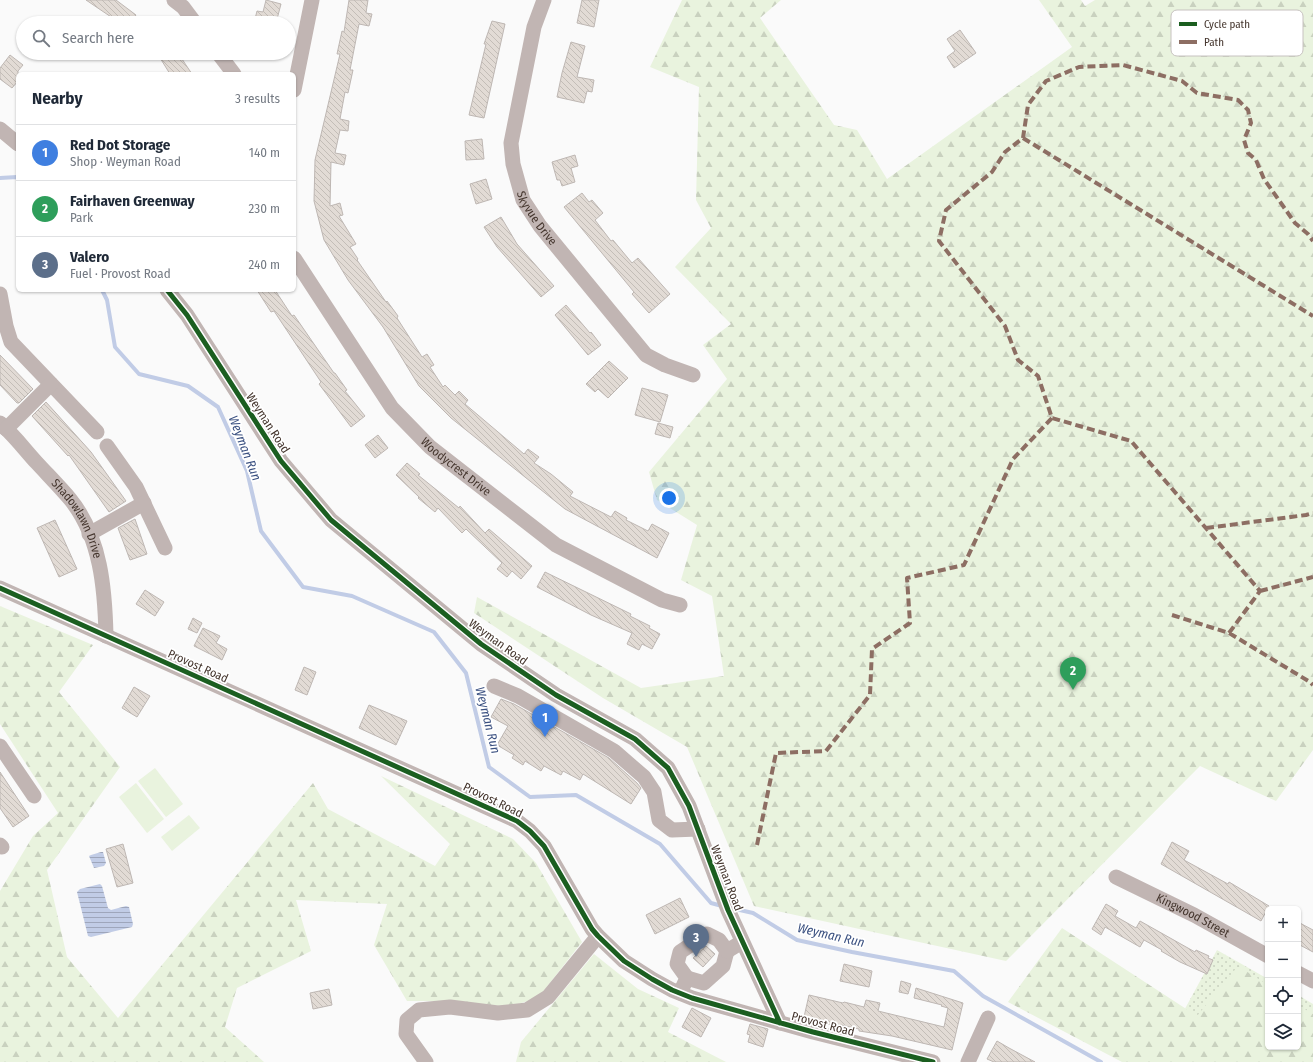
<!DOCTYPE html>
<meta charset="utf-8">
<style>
body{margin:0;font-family:"Fira Sans Condensed",sans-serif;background:#f2f2f3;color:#1f2937}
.controls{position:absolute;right:12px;bottom:12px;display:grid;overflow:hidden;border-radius:6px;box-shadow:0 1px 3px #0004}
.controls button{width:36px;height:36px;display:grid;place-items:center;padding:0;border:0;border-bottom:1px solid #e0e1e3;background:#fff;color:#1f2937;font:20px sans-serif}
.you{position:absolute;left:669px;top:498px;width:14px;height:14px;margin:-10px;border:3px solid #fff;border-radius:50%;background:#1a73e8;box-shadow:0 0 0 6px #1a73e833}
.badge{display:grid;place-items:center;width:26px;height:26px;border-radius:50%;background:#ea580c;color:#fff;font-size:13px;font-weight:700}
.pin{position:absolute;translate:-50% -33px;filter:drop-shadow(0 1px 2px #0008)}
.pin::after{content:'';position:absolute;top:21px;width:14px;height:12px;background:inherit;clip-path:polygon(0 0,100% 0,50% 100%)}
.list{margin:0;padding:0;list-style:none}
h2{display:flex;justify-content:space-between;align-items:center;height:52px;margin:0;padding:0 16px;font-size:17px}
h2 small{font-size:13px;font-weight:400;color:#747a83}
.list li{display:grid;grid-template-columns:26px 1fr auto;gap:12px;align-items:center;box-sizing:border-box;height:56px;padding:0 16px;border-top:1px solid #e0e1e3}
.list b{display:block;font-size:15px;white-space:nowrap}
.list p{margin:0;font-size:13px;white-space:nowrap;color:#747a83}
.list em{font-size:13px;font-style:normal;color:#747a83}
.icon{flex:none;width:22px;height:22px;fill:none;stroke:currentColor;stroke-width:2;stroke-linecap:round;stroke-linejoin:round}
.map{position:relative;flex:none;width:1313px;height:1062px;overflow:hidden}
.search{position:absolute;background:#fff;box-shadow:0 1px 3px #0004;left:16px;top:16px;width:280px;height:44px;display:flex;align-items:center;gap:10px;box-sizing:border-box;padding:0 14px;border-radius:22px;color:#747a83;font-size:15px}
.panel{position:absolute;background:#fff;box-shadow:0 1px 3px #0004;left:16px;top:72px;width:280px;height:220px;border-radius:6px}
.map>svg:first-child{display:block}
.green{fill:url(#green-dots)}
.forest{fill:url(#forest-firs)}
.pitch{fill:#e9f3de}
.water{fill:url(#water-rules)}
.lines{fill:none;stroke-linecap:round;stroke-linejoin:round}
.stream{stroke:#c1cce6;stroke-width:4}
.building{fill:url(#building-back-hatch);stroke:#beb7b3}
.minor{stroke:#c1b5b3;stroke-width:15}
.quiet{stroke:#8d6e63;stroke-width:4;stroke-dasharray:8 4;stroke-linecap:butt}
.cycleway-casing{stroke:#fff;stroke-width:8}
.cycleway{stroke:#1b5e20;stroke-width:5}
.labels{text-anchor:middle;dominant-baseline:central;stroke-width:3.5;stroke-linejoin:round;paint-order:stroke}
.street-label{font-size:12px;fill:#44352d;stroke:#fff}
.water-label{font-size:13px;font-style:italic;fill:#3b5181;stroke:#fff}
.key{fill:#fff;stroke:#c7c2c0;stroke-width:1}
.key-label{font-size:11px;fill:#44352d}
</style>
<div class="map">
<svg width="1313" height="1062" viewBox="0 0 1313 1062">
<defs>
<pattern id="green-dots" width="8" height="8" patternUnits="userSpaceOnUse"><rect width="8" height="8" fill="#e9f3de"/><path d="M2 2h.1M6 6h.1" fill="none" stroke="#c9d1bf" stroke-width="1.8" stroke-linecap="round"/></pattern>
<pattern id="forest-firs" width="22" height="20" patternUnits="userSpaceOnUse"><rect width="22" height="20" fill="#e9f3de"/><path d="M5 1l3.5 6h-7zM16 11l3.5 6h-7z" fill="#c9d1bf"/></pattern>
<pattern id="water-rules" width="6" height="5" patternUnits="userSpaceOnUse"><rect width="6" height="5" fill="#c1cce6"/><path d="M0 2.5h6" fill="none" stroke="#9ea6bb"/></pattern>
<pattern id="building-back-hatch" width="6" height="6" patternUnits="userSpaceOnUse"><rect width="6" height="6" fill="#e2dbd5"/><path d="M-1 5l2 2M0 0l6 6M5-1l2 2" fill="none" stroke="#c3bdb7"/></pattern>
</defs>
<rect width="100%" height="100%" fill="#fafafa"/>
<path class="green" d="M 1217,950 L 1268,979 L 1268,1047 L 1298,1047 L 1298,995 L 1313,1004 L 1313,1062 L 1169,1038 Z"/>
<path class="forest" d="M 682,0 L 781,0 L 760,18 L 834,125 L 857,130 L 887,179 L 1072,47 L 1039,0 L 1081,0 L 1085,6 L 1095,0 L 1313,0 L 1313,750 L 1276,801 L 1200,766 L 1006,961 L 754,906 L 687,747 L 603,698 L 474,613 L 477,597 L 641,688 L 724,676 L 712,596 L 681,580 L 697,525 L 657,500 L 649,472 L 727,379 L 703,345 L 731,324 L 675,267 L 711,228 L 696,200 L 699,87 L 650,67 Z
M 0,606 L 93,645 L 59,692 L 120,767 L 47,870 L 67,957 L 118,1018 L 313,783 L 328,809 L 435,866 L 450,844 L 381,776 L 513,839 L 536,863 L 582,942 L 538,998 L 508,1007 L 455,1001 L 407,1001 L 374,945 L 387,904 L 296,900 L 311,951 L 237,988 L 225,1027 L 264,1062 L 0,1062 L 0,891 L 33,836 L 58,813 L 0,724 Z
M 1062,928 L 1197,1016 L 1238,966 L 1268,985 L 1268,1047 L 1298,1047 L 1298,1005 L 1313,1014 L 1313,1062 L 1122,1062 L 1008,1002 Z
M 594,954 L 638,989 L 679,1008 L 668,1032 L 726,1062 L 516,1062 L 521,1042 Z"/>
<path class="pitch" d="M 155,768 L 183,804 L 166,817 L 138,781 Z
M 136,783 L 164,819 L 147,833 L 119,797 Z
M 189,815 L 200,828 L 172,851 L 161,837 Z"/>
<path class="water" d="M 101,852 L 103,852 L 106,863 L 104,866 L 94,868 L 89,856 L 91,855 Z
M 100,884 L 102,886 L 108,908 L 111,910 L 126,906 L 129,907 L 133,924 L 132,927 L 91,937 L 88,936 L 77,892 L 80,889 Z"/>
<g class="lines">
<path class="stream" d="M 0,178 L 17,177 L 18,179
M 102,290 L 107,300 L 115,347 L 139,374 L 188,386 L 218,407 L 247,471 L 261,531 L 303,587 L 352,596 L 434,632 L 466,673 L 489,767 L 530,797 L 576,795 L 660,844 L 711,903 L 722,906
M 731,908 L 753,913 L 797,940 L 852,952 L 954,971 L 983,996 L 1101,1062"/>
</g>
<path class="building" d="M 86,0 L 116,0 L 136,15 L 130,23 L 120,23 Z
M 266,0 L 281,4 L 276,23 L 254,23 L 257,11 L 263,12 Z
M 349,0 L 368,0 L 366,13 L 372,14 L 369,26 L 359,24 L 350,70 L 353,70 L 348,93 L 345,92 L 340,119 L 349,121 L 348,131 L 340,130 L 335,153 L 346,155 L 344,165 L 331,162 L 330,206 L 340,203 L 343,215 L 339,216 L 356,244 L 350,247 L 358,259 L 357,260 L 386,302 L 387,301 L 398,316 L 397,318 L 422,357 L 427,354 L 434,365 L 430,367 L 443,387 L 445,385 L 455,395 L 459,391 L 468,400 L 465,404 L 524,454 L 528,449 L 539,457 L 534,463 L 551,474 L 573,492 L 570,496 L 611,517 L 615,511 L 627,518 L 626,520 L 648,531 L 652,524 L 669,533 L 657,558 L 565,509 L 451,418 L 419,386 L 383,327 L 348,280 L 324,240 L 314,201 L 315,160 L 340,54 L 337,54 L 342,31 L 344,32 Z
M 582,0 L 599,0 L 594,27 L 577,23 Z
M 492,21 L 505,24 L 484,118 L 469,115 L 486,44 L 484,44 Z
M 960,30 L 976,53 L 954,68 L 947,57 L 955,51 L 947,39 Z
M 571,42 L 585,46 L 577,77 L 594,80 L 592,92 L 587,91 L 584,103 L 557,97 L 562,73 Z
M 157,53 L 178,53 L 192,74 L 170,74 Z
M 10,55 L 23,65 L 18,71 L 18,81 L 12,88 L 0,79 L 0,68 Z
M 482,139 L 484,159 L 466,160 L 465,141 Z
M 575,155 L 578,166 L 571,168 L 575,182 L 562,186 L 560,180 L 557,180 L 552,162 Z
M 486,179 L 492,199 L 476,204 L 470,184 Z
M 582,193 L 589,202 L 592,200 L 603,213 L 595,220 L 611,241 L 613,240 L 632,263 L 638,258 L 670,294 L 649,313 L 632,294 L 634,292 L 564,207 Z
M 501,217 L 517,244 L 554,286 L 541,297 L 497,247 L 484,227 Z
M 257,290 L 275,290 L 292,316 L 294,315 L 334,373 L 335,373 L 347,390 L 345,391 L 365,416 L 351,427 L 319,384 L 321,382 L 274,311 L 271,312 Z
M 566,305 L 590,333 L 591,332 L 601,345 L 588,355 L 555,315 Z
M 0,355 L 33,389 L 19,403 L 17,403 L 0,385 Z
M 609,361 L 628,378 L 608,398 L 598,389 L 595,392 L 586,384 Z
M 642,388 L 668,395 L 660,422 L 635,415 Z
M 46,402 L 91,452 L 126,501 L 109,512 L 69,455 L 68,456 L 32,416 Z
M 658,423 L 673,427 L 670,438 L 655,434 Z
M 378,435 L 388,448 L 375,458 L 365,445 Z
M 407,463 L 420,474 L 418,475 L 459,508 L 460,506 L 485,533 L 489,529 L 532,566 L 521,579 L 512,571 L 507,577 L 497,569 L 502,563 L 466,529 L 462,533 L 438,508 L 435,512 L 418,498 L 419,497 L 396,475 Z
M 135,519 L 147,554 L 130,560 L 118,528 Z
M 55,520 L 77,569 L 59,577 L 37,528 Z
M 545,572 L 631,614 L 630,616 L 650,626 L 649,628 L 660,634 L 652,649 L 642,644 L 639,650 L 627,644 L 632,633 L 591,615 L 537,587 Z
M 145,590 L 164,602 L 155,616 L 136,604 Z
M 193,618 L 202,623 L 197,633 L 188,629 Z
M 203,628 L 220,636 L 216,643 L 227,649 L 222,660 L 194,646 Z
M 304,667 L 316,672 L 307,695 L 295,690 Z
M 134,687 L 150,696 L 137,717 L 122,708 Z
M 501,699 L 514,704 L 609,758 L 637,783 L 641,788 L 631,804 L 583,774 L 580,780 L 563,771 L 561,775 L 544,766 L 541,771 L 525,761 L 523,765 L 512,758 L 514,755 L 497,745 L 508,726 L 491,717 Z
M 369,705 L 407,721 L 396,745 L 359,728 Z
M 0,772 L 29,816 L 13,827 L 0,808 Z
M 1172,842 L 1189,851 L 1184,860 L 1228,884 L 1229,882 L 1269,906 L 1261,921 L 1161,864 Z
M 123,844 L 133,883 L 117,887 L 106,849 Z
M 680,898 L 689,917 L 655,934 L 646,915 Z
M 1106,904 L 1118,911 L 1115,916 L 1136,928 L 1140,921 L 1195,952 L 1196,950 L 1209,956 L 1208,958 L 1213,960 L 1207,974 L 1180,962 L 1161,951 L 1162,950 L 1144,940 L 1140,947 L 1105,927 L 1101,935 L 1092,929 Z
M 1298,922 L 1313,930 L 1313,952 L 1298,944 Z
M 706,946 L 715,954 L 703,967 L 693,958 Z
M 844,964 L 872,971 L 869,987 L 840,981 Z
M 901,981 L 911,984 L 908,994 L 899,992 Z
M 916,988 L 963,1003 L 952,1050 L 892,1036 L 859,1031 L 859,1029 L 832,1023 L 831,1025 L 804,1017 L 809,995 L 843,1003 L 844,1002 L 864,1007 L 866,1000 L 880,1003 L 878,1011 L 944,1027 L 948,1008 L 941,1006 L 942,1005 L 914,998 Z
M 329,989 L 332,1005 L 313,1009 L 310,993 Z
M 692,1008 L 711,1018 L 701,1037 L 682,1027 Z
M 750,1024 L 768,1029 L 763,1047 L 748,1042 L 750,1035 L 747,1034 Z
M 997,1041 L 1009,1048 L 1035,1062 L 994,1062 L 987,1059 Z"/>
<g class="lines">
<g class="minor">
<path d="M 174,0 L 183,7 L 195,23"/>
<path id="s1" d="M 544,0 L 534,27 L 511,143 L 513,164 L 523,200 L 540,226 L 646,355 L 665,365 L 693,375"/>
<path d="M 218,53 L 234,74"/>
<path d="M 294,90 L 312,0"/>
<path d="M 0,129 L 18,144"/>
<path id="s2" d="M 294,258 L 392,408 L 430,447 L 556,545 L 662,600 L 680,605"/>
<path d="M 167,290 L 187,315 L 281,461 L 331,520 L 481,644 L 556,695 L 635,739 L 668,768 L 689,806 L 728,910 L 780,1023"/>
<path d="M 0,294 L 6,326 L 11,342 L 97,432"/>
<path id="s3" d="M 0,423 C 14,435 25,450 37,463 C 48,475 60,487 70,499 C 101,537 105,590 106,636"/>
<path d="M 6,429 L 51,384"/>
<path d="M 107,446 L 136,487 L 165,548"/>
<path d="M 89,534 L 144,503"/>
<path d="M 0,588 L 517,821 L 530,831 L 544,846 L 592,929 L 598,936 L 624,961 L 652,979 L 672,990 L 692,998 L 813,1032 L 933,1062"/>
<path d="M 494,686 L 518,696 L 614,751 L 644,777 L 654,792 L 659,820 L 672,830 L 698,829"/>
<path d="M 0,746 L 34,796"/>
<path d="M 0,845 L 2,847"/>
<path id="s4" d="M 1116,877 L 1194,915 L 1268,956"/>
<path d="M 1298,973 L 1313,981"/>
<path d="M 687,978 L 704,983 L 723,966 L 727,951"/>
<path d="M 680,993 L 687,978 L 677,964 L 680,952 L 707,934 L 719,940 L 727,951 L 742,942"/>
<path d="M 426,1062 L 406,1034 L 407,1020 L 419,1010 L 450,1007 L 498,1013 L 527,1010 L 548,997 L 598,936"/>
<path d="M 968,1062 L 988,1018"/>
</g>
<path class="quiet" d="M 1023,138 L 1313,316
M 1206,528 L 1306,515 L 1313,513
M 1260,591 L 1313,577
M 1172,615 L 1229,633 L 1310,682 L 1313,685
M 1229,633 L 1260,591 L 1131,441 L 1052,418 L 1038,376 L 1018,360 L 1005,326 L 939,241 L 946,210 L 992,172 L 1005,152 L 1023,138 L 1028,105 L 1046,81 L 1079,67 L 1123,65 L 1182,81 L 1197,93 L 1238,100 L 1248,110 L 1251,123 L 1244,140 L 1248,153 L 1256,160 L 1264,179 L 1295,223 L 1308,234 L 1313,241
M 757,845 L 776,753 L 826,751 L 870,695 L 872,649 L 910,623 L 907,578 L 964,565 L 1013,459 L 1052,418"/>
<g class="cycleway-casing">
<path id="cycleway" d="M 167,290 L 187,315 L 281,461 L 331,520 L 481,644 L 556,695 L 635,739 L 668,768 L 689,806 L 728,910 L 780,1023
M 0,588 L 517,821 L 530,831 L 544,846 L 592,929 L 598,936 L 624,961 L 652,979 L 672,990 L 692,998 L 813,1032 L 933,1062"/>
</g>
<use href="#cycleway" class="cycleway"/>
</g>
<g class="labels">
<g class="street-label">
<text stroke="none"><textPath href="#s1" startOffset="228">Skyvue Drive</textPath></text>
<text transform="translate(268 423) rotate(57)">Weyman Road</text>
<text stroke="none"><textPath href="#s2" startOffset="266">Woodycrest Drive</textPath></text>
<text stroke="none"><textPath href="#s3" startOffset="124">Shadowlawn Drive</textPath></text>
<text transform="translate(498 642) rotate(36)">Weyman Road</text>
<text transform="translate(198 666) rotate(24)">Provost Road</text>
<text transform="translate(493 800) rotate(26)">Provost Road</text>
<text transform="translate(727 878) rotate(69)">Weyman Road</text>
<text stroke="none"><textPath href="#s4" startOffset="86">Kingwood Street</textPath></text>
<text transform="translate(823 1024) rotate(15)">Provost Road</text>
</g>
<g class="water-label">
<text transform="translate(245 448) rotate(69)">Weyman Run</text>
<text transform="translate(488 720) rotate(76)">Weyman Run</text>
<text transform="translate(831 935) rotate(13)">Weyman Run</text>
</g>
</g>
<rect x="1171" y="10" width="132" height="46" rx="6" class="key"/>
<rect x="1179" y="22" width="18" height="4" fill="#1b5e20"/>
<rect x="1179" y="40" width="18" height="4" fill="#8d6e63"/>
<g class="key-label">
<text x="1204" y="28">Cycle path</text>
<text x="1204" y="46">Path</text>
</g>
</svg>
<div class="controls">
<button>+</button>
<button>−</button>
<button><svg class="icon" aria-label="locate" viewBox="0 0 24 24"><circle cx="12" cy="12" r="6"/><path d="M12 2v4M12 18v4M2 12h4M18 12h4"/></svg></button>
<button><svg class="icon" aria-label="layers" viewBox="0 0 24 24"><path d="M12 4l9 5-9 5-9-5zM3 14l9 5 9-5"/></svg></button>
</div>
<div class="you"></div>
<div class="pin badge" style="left:545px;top:737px;background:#3f7fe0">1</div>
<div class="pin badge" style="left:1073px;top:690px;background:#2e9e5b">2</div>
<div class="pin badge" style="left:696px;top:957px;background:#5c6f8a">3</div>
<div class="search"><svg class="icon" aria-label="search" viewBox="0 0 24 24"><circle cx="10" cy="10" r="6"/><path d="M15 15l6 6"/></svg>Search here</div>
<section class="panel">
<h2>Nearby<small>3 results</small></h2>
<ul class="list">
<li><span class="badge" style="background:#3f7fe0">1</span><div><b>Red Dot Storage</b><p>Shop · Weyman Road</p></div><em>140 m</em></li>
<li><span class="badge" style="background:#2e9e5b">2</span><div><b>Fairhaven Greenway</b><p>Park</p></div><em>230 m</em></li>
<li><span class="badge" style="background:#5c6f8a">3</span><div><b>Valero</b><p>Fuel · Provost Road</p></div><em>240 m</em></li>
</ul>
</section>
</div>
